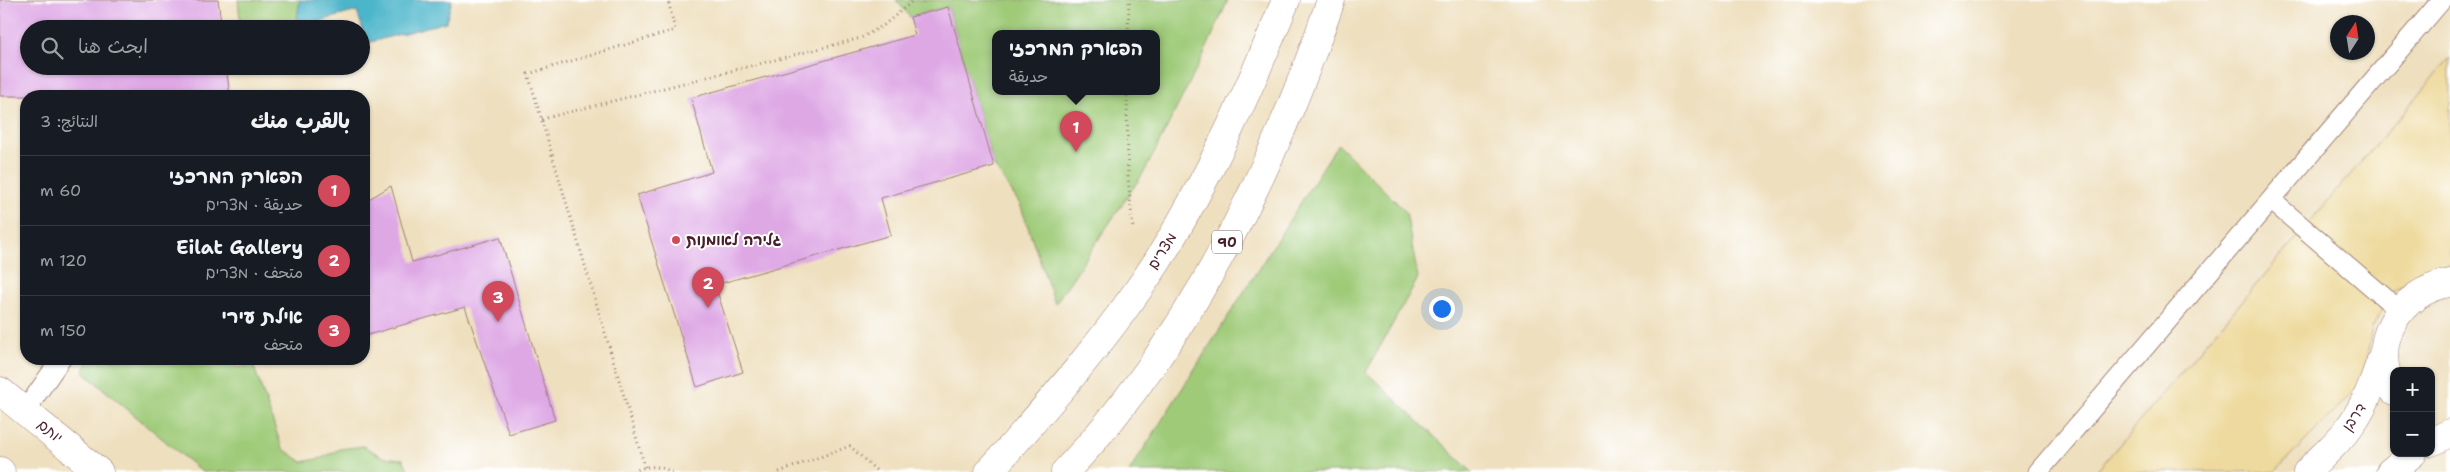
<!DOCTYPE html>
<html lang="ar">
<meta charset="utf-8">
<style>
body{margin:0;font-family:"Shantell Sans","Playpen Sans Arabic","Playpen Sans Hebrew",sans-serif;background:#242831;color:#f1f3f6;direction:rtl}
.controls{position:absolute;right:15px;bottom:15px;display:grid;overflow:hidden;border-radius:10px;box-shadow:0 1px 4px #0004}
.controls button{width:45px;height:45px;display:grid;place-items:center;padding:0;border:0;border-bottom:1px solid #363941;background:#171b24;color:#f1f3f6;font:25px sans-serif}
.compass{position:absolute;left:2330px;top:15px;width:45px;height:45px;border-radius:50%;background:#171b24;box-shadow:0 1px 4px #0004;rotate:12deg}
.you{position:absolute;left:1441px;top:308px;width:18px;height:18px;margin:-12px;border:4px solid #fff;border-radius:50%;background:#1a73e8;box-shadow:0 0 0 8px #1a73e833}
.badge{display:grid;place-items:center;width:32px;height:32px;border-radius:50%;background:#d1495b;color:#fff;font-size:16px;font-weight:700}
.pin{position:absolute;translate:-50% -41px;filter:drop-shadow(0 1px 2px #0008)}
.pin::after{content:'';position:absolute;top:26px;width:18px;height:15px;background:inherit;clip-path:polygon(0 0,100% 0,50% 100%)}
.popup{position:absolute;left:992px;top:30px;width:168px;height:65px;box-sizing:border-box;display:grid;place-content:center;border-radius:10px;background:#171b24;filter:drop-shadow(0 1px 4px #0005);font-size:16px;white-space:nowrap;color:#9ea1a6}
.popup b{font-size:19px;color:#f1f3f6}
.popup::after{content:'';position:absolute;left:50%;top:100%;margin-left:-10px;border:10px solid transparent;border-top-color:#171b24}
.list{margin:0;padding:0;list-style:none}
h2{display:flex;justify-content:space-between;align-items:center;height:65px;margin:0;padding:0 20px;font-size:21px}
h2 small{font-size:16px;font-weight:400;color:#9ea1a6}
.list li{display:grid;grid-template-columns:32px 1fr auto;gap:15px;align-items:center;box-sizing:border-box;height:70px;padding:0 20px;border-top:1px solid #363941}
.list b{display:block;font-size:19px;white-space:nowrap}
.list p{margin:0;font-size:16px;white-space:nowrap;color:#9ea1a6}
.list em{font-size:16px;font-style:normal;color:#9ea1a6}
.icon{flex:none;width:28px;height:28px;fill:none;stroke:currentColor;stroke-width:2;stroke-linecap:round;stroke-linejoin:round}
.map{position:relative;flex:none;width:2450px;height:472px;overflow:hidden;direction:ltr}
.search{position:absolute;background:#171b24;box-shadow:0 1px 4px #0004;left:20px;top:20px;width:350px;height:55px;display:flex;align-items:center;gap:12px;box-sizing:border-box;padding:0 18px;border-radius:28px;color:#9ea1a6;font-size:19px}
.panel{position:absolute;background:#171b24;box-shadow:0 1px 4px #0004;left:20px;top:90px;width:350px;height:275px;border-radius:20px;direction:rtl}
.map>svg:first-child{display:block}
.green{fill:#9fcb78;stroke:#747552;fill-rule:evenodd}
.sand{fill:#eeda9e;stroke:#9c7c64}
.water{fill:#4cb5ca;stroke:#4b6a7a}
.building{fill:#dea8e5}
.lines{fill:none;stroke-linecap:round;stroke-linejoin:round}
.service-casing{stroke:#9c7f74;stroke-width:21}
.tertiary-casing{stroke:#9c7f74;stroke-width:29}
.secondary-casing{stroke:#9c7f74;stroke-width:29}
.trunk-casing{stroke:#9c7f74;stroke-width:29}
.path{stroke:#9c7f74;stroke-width:3;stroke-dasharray:1 4;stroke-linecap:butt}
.service{stroke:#fff;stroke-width:19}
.tertiary{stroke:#fff;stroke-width:28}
.secondary{stroke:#fff;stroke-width:28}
.trunk{stroke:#fff;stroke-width:28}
.poi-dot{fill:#d1495b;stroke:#fff;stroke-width:2}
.labels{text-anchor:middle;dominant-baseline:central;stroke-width:4;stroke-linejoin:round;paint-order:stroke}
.shield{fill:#fff;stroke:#80626b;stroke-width:1}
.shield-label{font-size:14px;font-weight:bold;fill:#4a1f2b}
.poi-label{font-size:15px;font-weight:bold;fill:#4a1f2b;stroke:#fff;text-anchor:start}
.street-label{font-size:15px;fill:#4a1f2b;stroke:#fff}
</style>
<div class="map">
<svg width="2450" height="472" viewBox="0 0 2450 472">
<rect width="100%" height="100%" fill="#fff"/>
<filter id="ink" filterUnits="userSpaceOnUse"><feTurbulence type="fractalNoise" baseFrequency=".02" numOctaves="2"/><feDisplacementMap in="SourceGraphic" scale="10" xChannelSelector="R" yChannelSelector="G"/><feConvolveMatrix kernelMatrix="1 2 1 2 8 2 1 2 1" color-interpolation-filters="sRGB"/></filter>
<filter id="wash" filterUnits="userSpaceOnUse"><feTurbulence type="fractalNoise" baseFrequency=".0096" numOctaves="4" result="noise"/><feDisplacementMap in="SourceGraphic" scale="20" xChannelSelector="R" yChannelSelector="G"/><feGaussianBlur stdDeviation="1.12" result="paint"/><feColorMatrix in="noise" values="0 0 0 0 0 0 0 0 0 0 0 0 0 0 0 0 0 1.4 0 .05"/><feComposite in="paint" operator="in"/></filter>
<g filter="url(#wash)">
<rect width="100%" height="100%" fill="#eedfbe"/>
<path class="green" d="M 238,0 L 300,0 L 295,28 L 241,29 Z
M 896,0 L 1228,0 L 1205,52 L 1146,169 L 1055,304 L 1020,204 L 994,166 L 948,7 L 910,17 ZM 996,33 L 1156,33 L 1156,91 L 996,91 Z
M 1338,144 L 1406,212 L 1418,278 L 1366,372 L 1472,472 L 1129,472 Z
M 90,359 L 233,359 L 237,368 L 253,364 L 282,448 L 302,462 L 322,458 L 340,449 L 363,446 L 383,457 L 403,459 L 410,472 L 202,472 L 83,372 Z"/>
<path class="sand" d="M 2450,58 L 2450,265 L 2432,270 L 2395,289 L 2372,327 L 2362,383 L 2275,472 L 2096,472 Z"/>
<path class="water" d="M 300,0 L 452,0 L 446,22 L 367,43 L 357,11 L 295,28 Z"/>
<g id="blocks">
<path class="building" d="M 0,0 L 218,0 L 222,29 L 29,29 L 29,66 L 226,66 L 230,96 L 0,96 Z
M 948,7 L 994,166 L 881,198 L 891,235 L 715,285 L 743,372 L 697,387 L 637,195 L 712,172 L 691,98 L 915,35 L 910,17 Z
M 391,186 L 412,262 L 500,237 L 555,420 L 509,434 L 465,307 L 364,336 L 364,202 Z"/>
</g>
</g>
<g filter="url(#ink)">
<use href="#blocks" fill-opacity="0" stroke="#9c7f74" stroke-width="1"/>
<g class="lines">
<g class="service-casing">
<path id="service" d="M 2271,200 L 2399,310
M 25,411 L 61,359
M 2038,472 L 2442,0"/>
</g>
<g class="tertiary-casing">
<path id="tertiary" d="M 2394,391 C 2367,344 2399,291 2450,283
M 2431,442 L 2450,433
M 2307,472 C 2321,457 2338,443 2350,426 C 2367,403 2375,378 2384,351
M 2390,472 L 2413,453"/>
</g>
<g class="secondary-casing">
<path id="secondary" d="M 0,391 L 99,472
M 0,471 L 1,472"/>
</g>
<g class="trunk-casing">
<path id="trunk" d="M 989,472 C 1048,405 1108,337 1157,262 C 1209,179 1249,90 1286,0
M 1065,472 C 1190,340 1273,170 1331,0"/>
</g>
<path class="path" d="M 1128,33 L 1129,0
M 1127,91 L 1128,176 L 1133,229
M 542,119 L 861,38 L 884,25 L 914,0
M 645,467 L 528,74 L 675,30 L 668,0
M 633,472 C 645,465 659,465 672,472
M 779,472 L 850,446 L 878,472"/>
<use href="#service" class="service"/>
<use href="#tertiary" class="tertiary"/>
<use href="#secondary" class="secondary"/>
<use href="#trunk" class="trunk"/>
</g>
</g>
<circle class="poi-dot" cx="676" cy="240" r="5"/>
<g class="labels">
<rect class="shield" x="1212" y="230.5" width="30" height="23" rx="4"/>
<g class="shield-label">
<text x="1227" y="242">90</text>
</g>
<g class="poi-label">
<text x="686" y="240">גלירה לאומנות</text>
</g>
<g class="street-label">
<text transform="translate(1162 251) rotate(-58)">מצרים</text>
<text transform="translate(2354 417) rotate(-56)">דרבן</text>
<text transform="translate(50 431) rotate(39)">יותם</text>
</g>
</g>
</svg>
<div class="controls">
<button>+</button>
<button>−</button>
</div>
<svg class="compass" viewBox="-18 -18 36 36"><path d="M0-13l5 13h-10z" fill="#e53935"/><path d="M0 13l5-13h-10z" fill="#9ea1a6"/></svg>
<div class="you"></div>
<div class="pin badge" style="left:1076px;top:152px">1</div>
<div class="popup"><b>הפארק המרכזי</b>حديقة</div>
<div class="pin badge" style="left:708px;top:308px">2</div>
<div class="pin badge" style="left:498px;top:322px">3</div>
<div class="search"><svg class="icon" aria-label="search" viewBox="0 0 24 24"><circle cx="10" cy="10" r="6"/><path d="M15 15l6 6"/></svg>ابحث هنا</div>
<section class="panel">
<h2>بالقرب منك<small>النتائج: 3</small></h2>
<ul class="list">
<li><span class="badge">1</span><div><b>הפארק המרכזי</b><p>حديقة · מצרים</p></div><em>60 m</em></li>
<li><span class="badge">2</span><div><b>Eilat Gallery</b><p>متحف · מצרים</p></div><em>120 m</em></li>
<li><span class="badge">3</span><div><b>אילת עירי</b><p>متحف</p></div><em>150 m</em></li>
</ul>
</section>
</div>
